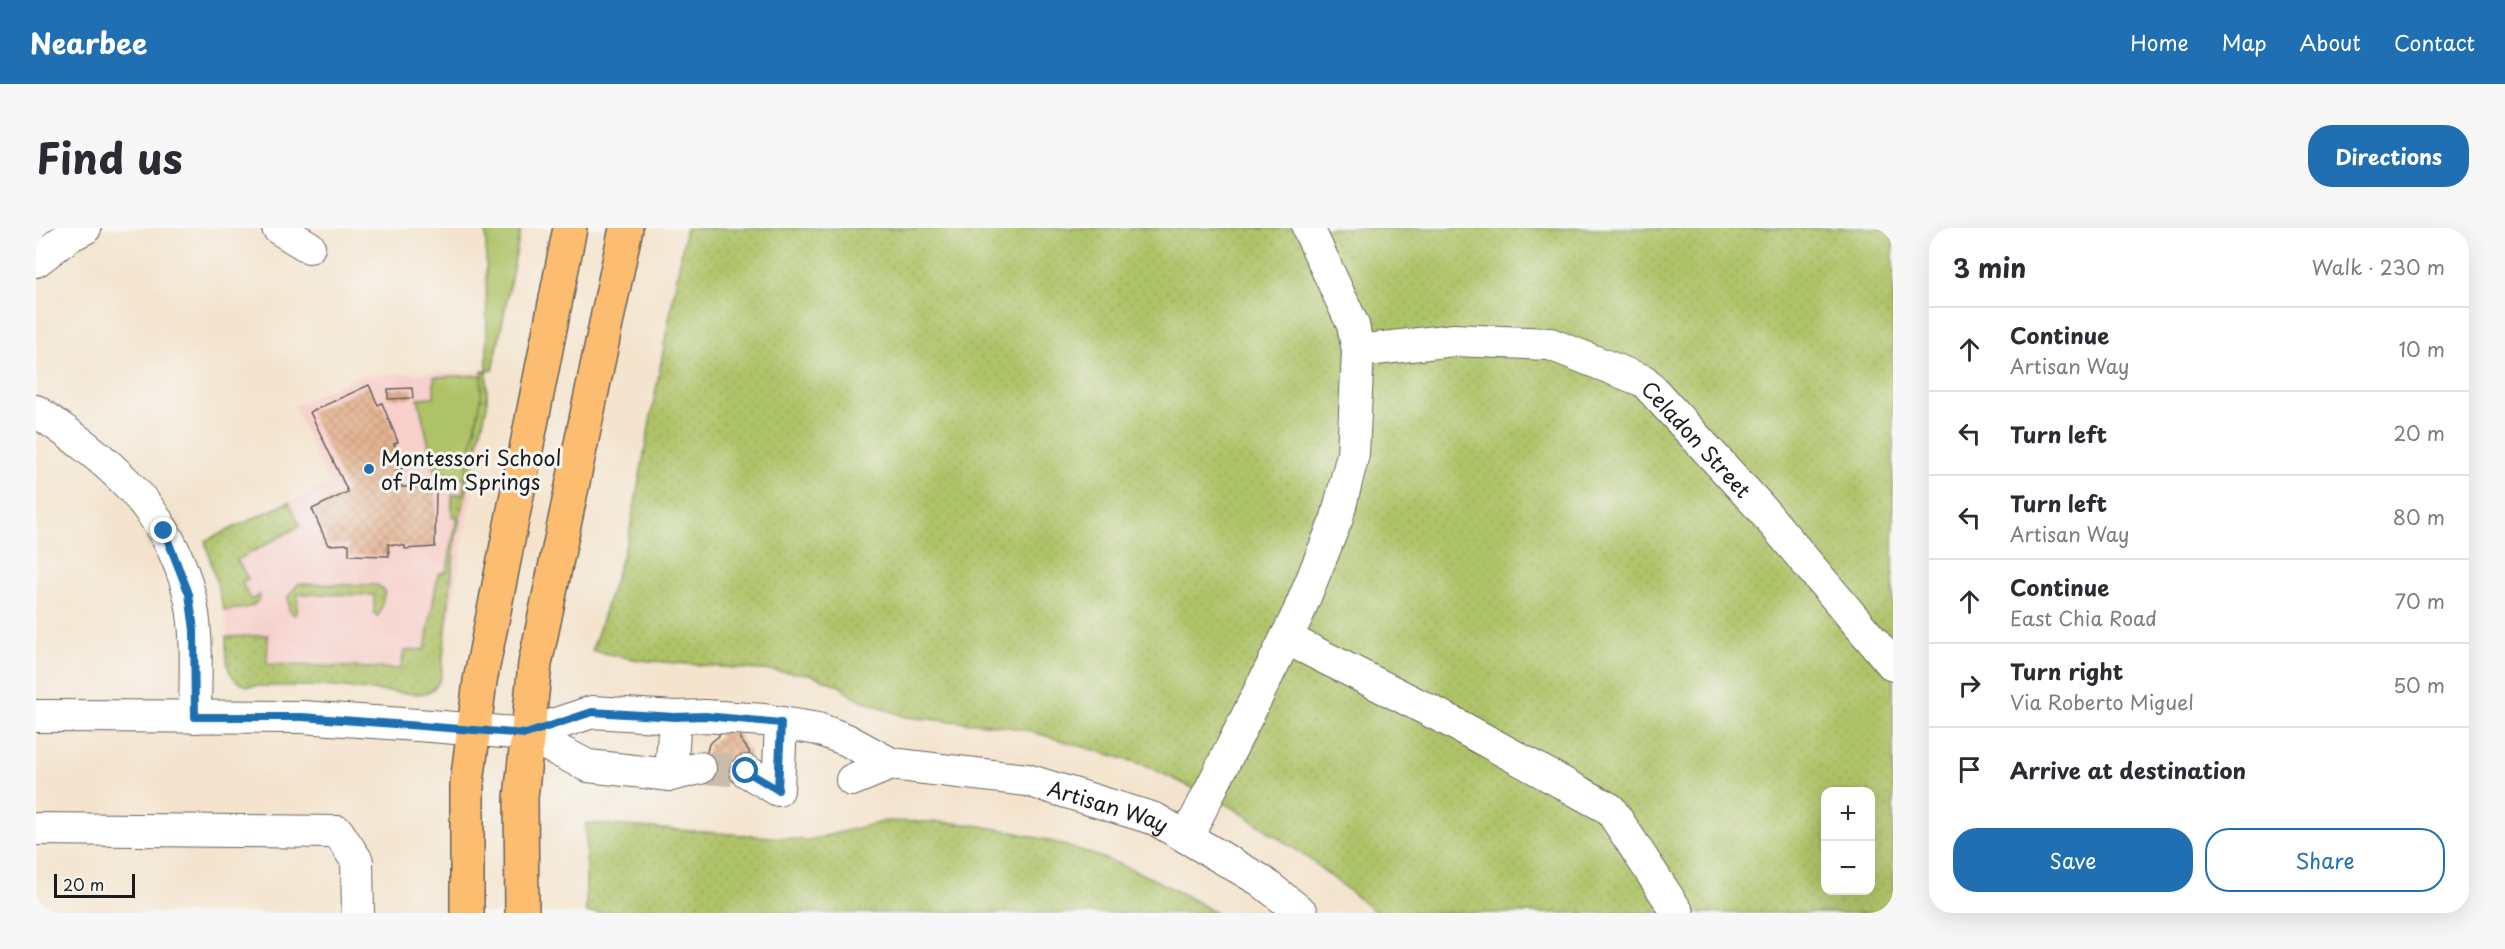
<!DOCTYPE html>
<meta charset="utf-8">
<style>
body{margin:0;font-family:"Playpen Sans",sans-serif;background:#f7f7f7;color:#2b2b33}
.controls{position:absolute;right:18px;bottom:18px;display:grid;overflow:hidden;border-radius:12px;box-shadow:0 6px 24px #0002}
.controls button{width:54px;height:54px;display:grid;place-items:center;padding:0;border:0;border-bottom:2px solid #e1e1e2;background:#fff;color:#2b2b33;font:30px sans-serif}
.scale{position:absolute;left:18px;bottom:15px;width:81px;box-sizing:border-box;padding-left:6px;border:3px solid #1c1c1c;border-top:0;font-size:16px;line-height:21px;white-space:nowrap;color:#1c1c1c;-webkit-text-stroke:4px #f6f6f2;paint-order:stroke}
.stop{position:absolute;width:18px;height:18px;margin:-14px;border:4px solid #1f6fb2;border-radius:50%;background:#fff}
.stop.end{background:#1f6fb2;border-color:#fff;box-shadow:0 2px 6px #0008}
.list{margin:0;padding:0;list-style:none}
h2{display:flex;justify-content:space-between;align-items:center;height:78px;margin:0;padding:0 24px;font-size:26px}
h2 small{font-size:20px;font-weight:400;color:#7c7c81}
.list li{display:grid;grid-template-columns:39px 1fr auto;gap:18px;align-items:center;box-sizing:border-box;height:84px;padding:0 24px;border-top:2px solid #e1e1e2}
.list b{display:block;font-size:22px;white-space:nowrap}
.list p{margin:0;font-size:20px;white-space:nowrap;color:#7c7c81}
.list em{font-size:20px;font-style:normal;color:#7c7c81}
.actions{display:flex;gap:12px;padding:18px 24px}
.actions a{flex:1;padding:14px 0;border:2px solid #1f6fb2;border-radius:24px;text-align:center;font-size:21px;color:#1f6fb2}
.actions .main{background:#1f6fb2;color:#fff}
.icon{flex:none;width:33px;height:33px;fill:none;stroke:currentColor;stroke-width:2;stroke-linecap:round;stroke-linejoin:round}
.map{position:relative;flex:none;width:1857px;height:685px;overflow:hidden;border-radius:24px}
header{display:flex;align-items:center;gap:36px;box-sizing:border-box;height:84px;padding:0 30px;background:#1f6fb2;color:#fff}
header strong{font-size:28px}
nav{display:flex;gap:33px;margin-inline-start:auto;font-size:21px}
.intro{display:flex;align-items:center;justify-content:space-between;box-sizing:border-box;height:144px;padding:0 36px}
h1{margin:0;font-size:42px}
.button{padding:15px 27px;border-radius:24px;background:#1f6fb2;color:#fff;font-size:21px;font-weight:700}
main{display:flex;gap:36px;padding:0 36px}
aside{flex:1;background:#fff;border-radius:24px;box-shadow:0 6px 24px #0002}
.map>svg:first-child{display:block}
.built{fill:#f7d0cb}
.grass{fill:url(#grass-dots);stroke:#657042;stroke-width:1.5;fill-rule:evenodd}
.park{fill:#aec367;stroke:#657042;stroke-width:1.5}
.building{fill:url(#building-cross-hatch)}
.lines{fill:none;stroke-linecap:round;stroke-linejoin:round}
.minor-tunnel{stroke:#c9bcaa;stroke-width:32;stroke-dasharray:32 16;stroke-linecap:butt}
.minor-casing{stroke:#68625a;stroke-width:34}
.major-casing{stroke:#68625a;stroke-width:36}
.minor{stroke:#fff;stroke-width:32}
.major{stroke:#fcbd6f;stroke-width:33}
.route{stroke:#1f6fb2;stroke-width:8}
.poi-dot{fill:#1f6fb2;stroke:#f6f6f2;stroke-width:2}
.labels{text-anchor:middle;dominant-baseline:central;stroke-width:6;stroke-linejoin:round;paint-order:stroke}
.street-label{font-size:21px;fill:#1c1c1c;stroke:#f6f6f2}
.poi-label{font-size:21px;fill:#1c1c1c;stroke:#f6f6f2;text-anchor:start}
</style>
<header>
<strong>Nearbee</strong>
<nav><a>Home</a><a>Map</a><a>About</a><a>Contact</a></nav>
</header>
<div class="intro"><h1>Find us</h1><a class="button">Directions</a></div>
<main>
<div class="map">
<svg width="1857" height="685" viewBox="0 0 1857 685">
<defs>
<pattern id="grass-dots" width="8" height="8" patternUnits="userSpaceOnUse" patternTransform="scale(1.5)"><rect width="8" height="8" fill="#aec367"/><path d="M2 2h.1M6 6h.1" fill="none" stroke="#95a759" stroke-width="1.8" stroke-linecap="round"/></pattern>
<pattern id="building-cross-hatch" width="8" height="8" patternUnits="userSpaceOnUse" patternTransform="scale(1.5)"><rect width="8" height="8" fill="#e4b391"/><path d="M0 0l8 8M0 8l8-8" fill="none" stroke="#c3997c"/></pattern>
</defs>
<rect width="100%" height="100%" fill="#f6f6f2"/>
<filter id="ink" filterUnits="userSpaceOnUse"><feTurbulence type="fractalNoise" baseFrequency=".0167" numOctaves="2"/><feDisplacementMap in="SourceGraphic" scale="12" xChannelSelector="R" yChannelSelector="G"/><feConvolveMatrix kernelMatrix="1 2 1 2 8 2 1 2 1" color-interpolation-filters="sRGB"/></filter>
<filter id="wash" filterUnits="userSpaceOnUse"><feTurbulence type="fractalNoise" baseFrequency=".008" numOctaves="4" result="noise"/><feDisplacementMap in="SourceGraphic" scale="24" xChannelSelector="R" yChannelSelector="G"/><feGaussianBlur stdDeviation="1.35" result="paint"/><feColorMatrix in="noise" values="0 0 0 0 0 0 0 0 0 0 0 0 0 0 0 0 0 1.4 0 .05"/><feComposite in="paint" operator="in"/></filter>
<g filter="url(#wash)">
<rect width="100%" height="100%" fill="#f4e4ce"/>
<path class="built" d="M 451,143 L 451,178 L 404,447 L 193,434 L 187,359 L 171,312 L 293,256 L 258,178 L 325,147 Z"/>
<path class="grass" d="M 650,0 L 1857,0 L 1857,685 L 1341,685 L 1268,627 L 1196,579 L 1109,537 L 990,502 L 960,497 L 869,489 L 816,468 L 804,458 L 774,446 L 603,432 L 556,423 L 593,307 ZM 1790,564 L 1834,564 L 1834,662 L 1790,662 Z
M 446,143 L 451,143 L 451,178 L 420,307 L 405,448 C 401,462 392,466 378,466 L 286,458 L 212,458 C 187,452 191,429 190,409 L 232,407 L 231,436 L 365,441 L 368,423 L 389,421 L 402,346 L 411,343 L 421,288 L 416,288 L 416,267 L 426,266 L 445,171 Z
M 253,274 L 264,298 L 201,332 L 212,351 L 206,355 L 215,372 L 224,367 C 222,382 201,381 188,382 L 169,313 Z
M 262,356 L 342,357 L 349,363 L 344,385 L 341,388 L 338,385 L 338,367 L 262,366 L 261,384 L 258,387 L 253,382 L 252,369 Z
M 850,593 C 883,594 918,593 951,599 C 1033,613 1109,641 1180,685 L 550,685 L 550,595 L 773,612 Z"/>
<path class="park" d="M 450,0 L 485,0 L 457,142 L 451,143 Z
M 446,147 L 445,171 L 429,250 L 399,244 L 382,170 L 398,169 L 398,149 Z"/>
<g id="blocks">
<path class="building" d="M 333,157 L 342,177 L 346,175 L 362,214 L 358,216 L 371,238 L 360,243 L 366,259 L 400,259 L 399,319 L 369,321 L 369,318 L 352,316 L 353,328 L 313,327 L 313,316 L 292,317 L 276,281 L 312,264 L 274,184 Z
M 376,160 L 377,170 L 352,171 L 352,161 Z
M 683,503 L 704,505 L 704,511 L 713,523 L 714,532 L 698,552 L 682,551 L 675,545 L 669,531 L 673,516 L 683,508 Z"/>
</g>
</g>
<g filter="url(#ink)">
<use href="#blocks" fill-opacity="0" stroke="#68625a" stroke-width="1.5"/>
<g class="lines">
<path class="minor-tunnel" d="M 664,540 L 710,543"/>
<g class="minor-casing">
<g id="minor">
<path d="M 242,0 L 273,19"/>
<path d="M 0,33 L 33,8 L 49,0"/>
<path id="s1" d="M 1322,123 L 1418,112 L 1514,116 L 1608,153 L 1722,277 L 1857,437"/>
<path d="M 0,183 C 71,231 130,277 153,365 C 163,404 159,449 159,489"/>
<path d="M 1250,410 L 1412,492 L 1574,581 L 1642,685"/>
<path d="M 0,488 L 266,489 L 395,498 L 490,506 L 552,538 L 635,547 L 664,540"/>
<path id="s2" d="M 490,506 L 556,484 L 639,489 L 669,488 L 728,492 L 782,501 L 811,512 L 855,536 L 991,552 L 1119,591 L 1224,652 L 1266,685"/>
<path d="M 710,543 L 742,562 L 745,495"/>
<path d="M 635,547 L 639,489"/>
<path d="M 816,552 L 855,536"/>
<path d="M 0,601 L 302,604 L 321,633 L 322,685"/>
<path d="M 1151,609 L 1262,386 L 1301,290 L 1317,226 L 1322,123 L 1317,97 L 1272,0"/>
</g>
</g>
<g class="major-casing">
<path id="major" d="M 431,685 L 431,555 L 444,453 L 534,0
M 486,685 L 485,570 L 499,436 L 590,0"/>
</g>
<use href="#minor" class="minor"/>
<use href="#major" class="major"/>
</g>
</g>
<g class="lines" filter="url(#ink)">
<path class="route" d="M 128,303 L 153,366 L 158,402 L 159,489 L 266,489 L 490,506 L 556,484 L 639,489 L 669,488 L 745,495 L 742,562 L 710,543"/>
</g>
<circle class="poi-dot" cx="333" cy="241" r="6"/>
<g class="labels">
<g class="street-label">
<text stroke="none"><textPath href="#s1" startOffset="372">Celadon Street</textPath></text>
<text stroke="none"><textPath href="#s2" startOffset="600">Artisan Way</textPath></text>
</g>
<g class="poi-label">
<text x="345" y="229">Montessori School<tspan x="345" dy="24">of Palm Springs</tspan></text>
</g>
</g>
</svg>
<div class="controls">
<button>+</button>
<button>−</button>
</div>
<div class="scale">20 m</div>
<div class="stop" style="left:710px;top:543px"></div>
<div class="stop end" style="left:128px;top:303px"></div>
</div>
<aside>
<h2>3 min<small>Walk · 230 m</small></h2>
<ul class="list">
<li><svg class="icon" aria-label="ahead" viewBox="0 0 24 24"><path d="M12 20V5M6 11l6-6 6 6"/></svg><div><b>Continue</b><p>Artisan Way</p></div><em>10 m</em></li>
<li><svg class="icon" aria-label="left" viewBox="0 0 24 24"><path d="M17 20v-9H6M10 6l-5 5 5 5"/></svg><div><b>Turn left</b></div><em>20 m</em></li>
<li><svg class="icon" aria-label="left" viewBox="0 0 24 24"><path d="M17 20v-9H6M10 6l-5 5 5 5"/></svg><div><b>Turn left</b><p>Artisan Way</p></div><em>80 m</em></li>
<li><svg class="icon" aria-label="ahead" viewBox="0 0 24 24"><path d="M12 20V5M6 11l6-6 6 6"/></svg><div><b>Continue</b><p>East Chia Road</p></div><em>70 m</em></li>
<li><svg class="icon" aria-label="right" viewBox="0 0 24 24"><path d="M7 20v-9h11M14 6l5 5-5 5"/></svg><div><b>Turn right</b><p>Via Roberto Miguel</p></div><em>50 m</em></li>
<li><svg class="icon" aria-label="arrive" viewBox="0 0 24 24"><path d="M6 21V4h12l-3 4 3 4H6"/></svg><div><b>Arrive at destination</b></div></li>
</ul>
<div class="actions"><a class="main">Save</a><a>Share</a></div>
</aside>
</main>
